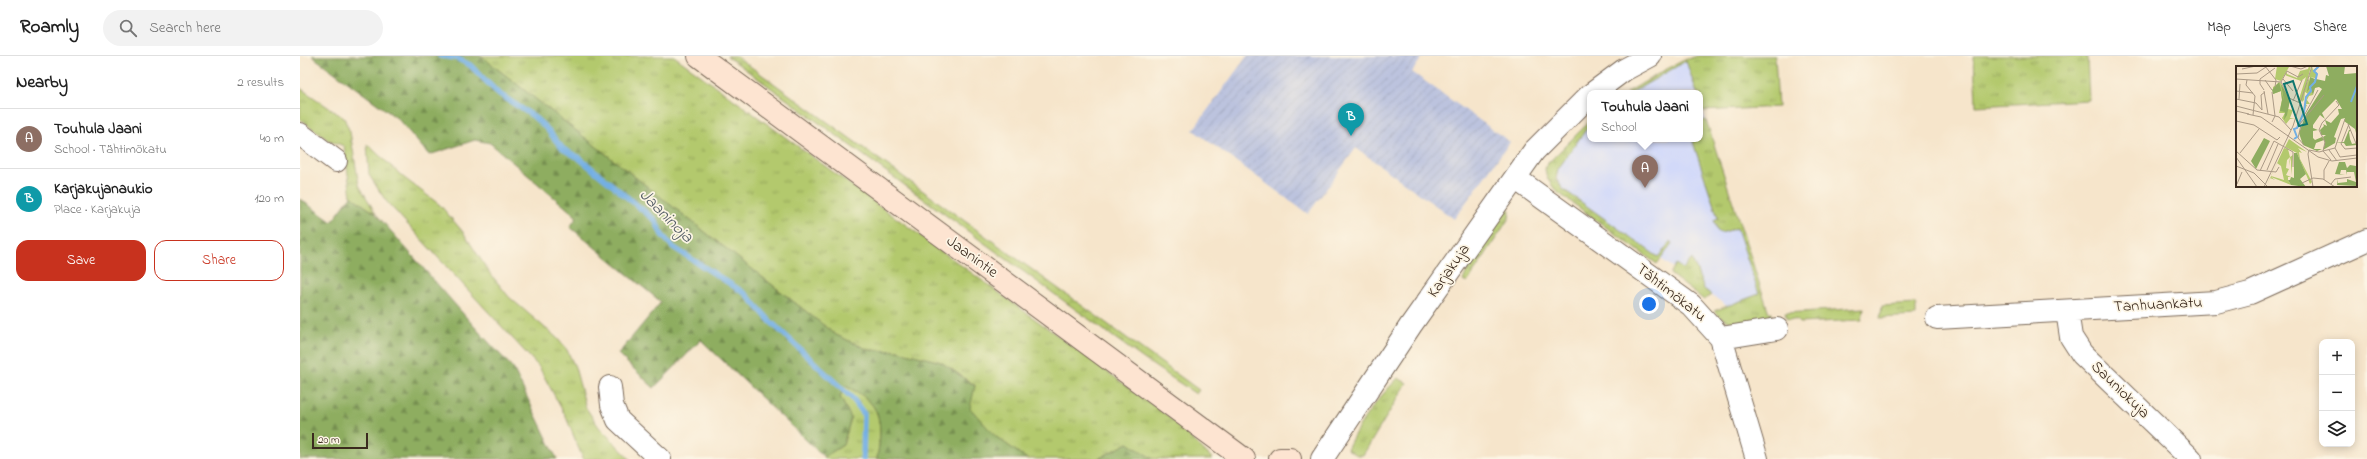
<!DOCTYPE html>
<meta charset="utf-8">
<style>
body{margin:0;font-family:"Indie Flower",sans-serif;background:#f2f2f2;color:#222}
.controls{position:absolute;right:12px;bottom:12px;display:grid;overflow:hidden;border-radius:8px;box-shadow:0 2px 10px #0003}
.controls button{width:36px;height:36px;display:grid;place-items:center;padding:0;border:0;border-bottom:1px solid #e0e0e0;background:#fff;color:#222;font:20px sans-serif}
.scale{position:absolute;left:12px;bottom:10px;width:56px;box-sizing:border-box;padding-left:4px;border:2px solid #3b2a1e;border-top:0;font-size:11px;line-height:14px;white-space:nowrap;color:#3b2a1e;-webkit-text-stroke:3px #fcf5e5;paint-order:stroke}
.you{position:absolute;left:1349px;top:248px;width:14px;height:14px;margin:-10px;border:3px solid #fff;border-radius:50%;background:#1a73e8;box-shadow:0 0 0 6px #1a73e833}
.badge{display:grid;place-items:center;width:26px;height:26px;border-radius:50%;background:#c8321e;color:#fff;font-size:13px;font-weight:700}
.pin{position:absolute;translate:-50% -33px;filter:drop-shadow(0 1px 2px #0008)}
.pin::after{content:'';position:absolute;top:21px;width:14px;height:12px;background:inherit;clip-path:polygon(0 0,100% 0,50% 100%)}
.popup{position:absolute;left:1287px;top:34px;width:116px;height:52px;box-sizing:border-box;display:grid;place-content:center;border-radius:8px;background:#fff;filter:drop-shadow(0 1px 3px #0005);font-size:13px;white-space:nowrap;color:#767676}
.popup b{font-size:15px;color:#222}
.popup::after{content:'';position:absolute;left:50%;top:100%;margin-left:-8px;border:8px solid transparent;border-top-color:#fff}
.list{margin:0;padding:0;list-style:none}
h2{display:flex;justify-content:space-between;align-items:center;height:52px;margin:0;padding:0 16px;font-size:17px}
h2 small{font-size:13px;font-weight:400;color:#767676}
.list li{display:grid;grid-template-columns:26px 1fr auto;gap:12px;align-items:center;box-sizing:border-box;height:60px;padding:0 16px;border-top:1px solid #e0e0e0}
.list b{display:block;font-size:15px;white-space:nowrap}
.list p{margin:0;font-size:13px;white-space:nowrap;color:#767676}
.list em{font-size:13px;font-style:normal;color:#767676}
.actions{display:flex;gap:8px;padding:12px 16px}
.actions a{flex:1;padding:9px 0;border:1px solid #c8321e;border-radius:12px;text-align:center;font-size:14px;color:#c8321e}
.actions .main{background:#c8321e;color:#fff}
.icon{flex:none;width:22px;height:22px;fill:none;stroke:currentColor;stroke-width:2;stroke-linecap:round;stroke-linejoin:round}
.map{position:relative;flex:none;width:2067px;height:403px;overflow:hidden}
header{display:flex;align-items:center;gap:24px;box-sizing:border-box;height:56px;padding:0 20px;background:#fff;border-bottom:1px solid #e0e0e0}
header strong{font-size:19px}
nav{display:flex;gap:22px;margin-inline-start:auto;font-size:14px}
.search{width:280px;height:36px;background:#f2f2f2;display:flex;align-items:center;gap:10px;box-sizing:border-box;padding:0 14px;border-radius:22px;color:#767676;font-size:15px}
main{display:flex}
aside{flex:1;background:#fff}
.map>svg:first-child{display:block}
.built{fill:#d2d9f9}
.industrial{fill:url(#industrial-furrows)}
.grass{fill:url(#grass-tufts);stroke:#777a46}
.forest{fill:url(#forest-firs);stroke:#646c3f}
.lines{fill:none;stroke-linecap:round;stroke-linejoin:round}
.stream{stroke:#73afe4;stroke-width:5.5}
.street-casing{stroke:#7c6b5b;stroke-width:24}
.secondary-casing{stroke:#7c6b5b;stroke-width:24}
.street{stroke:#fff;stroke-width:22}
.secondary{stroke:#fde4d1;stroke-width:22}
.labels{text-anchor:middle;dominant-baseline:central;stroke-width:3.5;stroke-linejoin:round;paint-order:stroke}
.street-label{font-size:16px;fill:#3b2a1e;stroke:#fcf5e5}
.water-label{font-size:17px;font-style:italic;fill:#4f5963;stroke:#fcf5e5}
.inset-river{fill:none;stroke:#73afe4;stroke-width:2}
.inset-road{fill:none;stroke:#ab9a86;stroke-width:1}
.view{fill:#0f766e;fill-opacity:0.15;stroke:#0f766e;stroke-width:2}
.inset-edge{fill:none;stroke:#3b2a1e;stroke-width:2}
</style>
<header>
<strong>Roamly</strong>
<div class="search"><svg class="icon" aria-label="search" viewBox="0 0 24 24"><circle cx="10" cy="10" r="6"/><path d="M15 15l6 6"/></svg>Search here</div>
<nav><a>Map</a><a>Layers</a><a>Share</a></nav>
</header>
<main>
<aside>
<h2>Nearby<small>2 results</small></h2>
<ul class="list">
<li><span class="badge" style="background:#8d6e63">A</span><div><b>Touhula Jaani</b><p>School · Tähtimökatu</p></div><em>40 m</em></li>
<li><span class="badge" style="background:#0f9aa8">B</span><div><b>Karjakujanaukio</b><p>Place · Karjakuja</p></div><em>120 m</em></li>
</ul>
<div class="actions"><a class="main">Save</a><a>Share</a></div>
</aside>
<div class="map">
<svg width="2067" height="403" viewBox="0 0 2067 403">
<defs>
<pattern id="industrial-furrows" width="10" height="10" patternUnits="userSpaceOnUse"><rect width="10" height="10" fill="#bcc3de"/><path d="M-1 1l2-2M0 10L10 0M9 11l2-2" fill="none" stroke="#a2a8be"/></pattern>
<pattern id="grass-tufts" width="24" height="20" patternUnits="userSpaceOnUse"><rect width="24" height="20" fill="#b3c96d"/><path d="M3 7l-1-3M5 7V3M7 7l1-3M15 17l-1-3M17 17v-4M19 17l1-3" fill="none" stroke="#93a359"/></pattern>
<pattern id="forest-firs" width="22" height="20" patternUnits="userSpaceOnUse"><rect width="22" height="20" fill="#8ead60"/><path d="M5 1l3.5 6h-7zM16 11l3.5 6h-7z" fill="#758d4f"/></pattern>
</defs>
<rect width="100%" height="100%" fill="#fcf5e5"/>
<filter id="ink" filterUnits="userSpaceOnUse"><feTurbulence type="fractalNoise" baseFrequency=".025" numOctaves="2"/><feDisplacementMap in="SourceGraphic" scale="8" xChannelSelector="R" yChannelSelector="G"/><feConvolveMatrix kernelMatrix="1 2 1 2 8 2 1 2 1" color-interpolation-filters="sRGB"/></filter>
<filter id="wash" filterUnits="userSpaceOnUse"><feTurbulence type="fractalNoise" baseFrequency=".012" numOctaves="4" result="noise"/><feDisplacementMap in="SourceGraphic" scale="16" xChannelSelector="R" yChannelSelector="G"/><feGaussianBlur stdDeviation="0.9" result="paint"/><feColorMatrix in="noise" values="0 0 0 0 0 0 0 0 0 0 0 0 0 0 0 0 0 1.4 0 .05"/><feComposite in="paint" operator="in"/></filter>
<g filter="url(#wash)">
<rect width="100%" height="100%" fill="#f6e5cb"/>
<path class="built" d="M 1386,5 L 1397,37 L 1331,37 L 1360,19 Z
M 1400,47 L 1469,258 L 1434,255 L 1263,133 L 1257,126 L 1258,113 L 1290,68 L 1290,83 L 1400,83 Z"/>
<path class="industrial" d="M 947,0 L 1123,0 L 1112,16 L 1210,86 L 1154,163 L 1056,92 L 1008,158 L 893,74 Z"/>
<path class="grass" d="M 181,0 L 374,0 L 868,360 L 913,403 L 853,403 L 828,387 L 798,403 L 727,403 L 695,380 L 669,352 L 675,329 L 641,306 L 598,295 L 569,294 L 536,279 Z
M 427,0 L 436,0 L 899,334 L 896,338 L 845,304 Z
M 1398,0 L 1475,0 L 1478,51 L 1403,55 L 1400,37 L 1397,37 L 1386,5 L 1331,37 L 1326,37 L 1363,15 L 1384,4 Z
M 1674,0 L 1787,0 L 1789,44 L 1676,50 Z
M 0,32 L 44,62 L 50,76 L 59,129 L 76,158 L 51,140 L 44,90 L 28,84 L 0,63 Z
M 1406,64 L 1469,257 L 1472,257 L 1470,264 C 1447,265 1432,274 1414,255 L 1459,238 L 1437,172 L 1421,177 L 1418,176 L 1414,164 L 1418,162 L 1392,83 L 1400,83 L 1400,65 Z
M 1290,65 L 1290,68 L 1258,113 L 1256,123 L 1263,133 L 1358,201 L 1371,185 L 1373,187 L 1357,208 L 1256,135 L 1247,122 L 1245,113 L 1247,108 Z
M 67,88 L 103,121 L 140,149 L 163,176 L 189,216 L 209,241 L 257,282 L 267,294 L 275,311 L 286,352 L 299,371 L 330,403 L 283,403 L 266,361 L 239,311 L 86,145 L 69,119 Z
M 1206,150 L 1210,155 L 1209,162 L 1167,227 L 1163,225 L 1174,195 Z
M 1392,203 L 1404,233 L 1412,239 L 1404,244 L 1370,218 L 1376,208 L 1383,213 Z
M 1616,248 L 1616,260 L 1580,262 L 1582,250 Z
M 1564,252 L 1562,264 L 1499,267 L 1497,264 L 1487,263 L 1485,257 Z
M 1098,322 L 1107,327 L 1063,399 L 1057,399 L 1047,393 C 1062,362 1075,346 1098,322 Z
M 545,330 C 583,346 583,366 577,403 L 525,403 L 524,401 L 543,389 L 551,362 L 540,341 Z"/>
<path class="forest" d="M 12,0 L 181,0 L 536,279 L 569,294 L 598,295 L 641,306 L 675,330 L 670,352 L 695,380 L 727,403 L 577,403 C 583,367 583,346 545,330 L 540,341 L 551,362 L 543,389 L 524,401 L 401,284 L 354,332 L 318,298 L 361,246 L 270,171 L 277,161 L 190,87 L 175,84 L 129,99 L 98,63 Z
M 51,140 L 76,158 L 180,277 L 213,312 L 257,403 L 0,403 L 0,143 L 32,166 Z
M 828,387 L 853,403 L 798,403 Z"/>
<g class="lines">
<path class="stream" d="M 140,0 L 156,2 L 170,9 L 198,37 L 233,60 L 246,72 L 263,93 L 279,102 L 355,164 L 362,179 L 373,191 L 446,238 L 470,265 L 553,343 L 564,358 L 563,403"/>
</g>
</g>
<g filter="url(#ink)">
<g class="lines">
<g class="street-casing">
<path id="street" d="M 1293,37 L 1324,14 L 1350,0
M 0,78 L 36,105
M 1215,122 L 1391,249 L 1421,282 L 1457,403
M 1767,255 L 1771,281 L 1782,298 L 1891,403
M 1637,262 L 1916,246 L 1950,237 L 2067,184
M 1421,282 L 1477,273
M 310,331 L 312,349 L 318,364 L 360,403
M 1022,403 L 1111,269 L 1234,95 L 1290,39"/>
</g>
<g class="secondary-casing">
<path id="secondary" d="M 399,0 L 944,403
M 980,403 L 990,403"/>
</g>
<use href="#street" class="street"/>
<use href="#secondary" class="secondary"/>
</g>
</g>
<g class="labels">
<g class="street-label">
<text transform="translate(672 201) rotate(36)">Jaanintie</text>
<text transform="translate(1149 215) rotate(-55)">Karjakuja</text>
<text transform="translate(1371 237) rotate(38)">Tähtimökatu</text>
<text transform="translate(1858 249) rotate(-3)">Tanhuankatu</text>
<text transform="translate(1820 334) rotate(44)">Sauniokuja</text>
</g>
<g class="water-label">
<text transform="translate(366 160) rotate(45)">Jaaninoja</text>
</g>
</g>
<g transform="translate(1936 10)">
<rect width="121" height="121" fill="#f6e5cb"/>
<path d="M 41,0 L 53,1 L 45,15 L 39,13 ZM 73,0 L 75,0 L 70,19 L 73,12 L 73,16 L 79,16 L 79,12 L 73,11 L 76,0 L 77,4 L 84,0 L 78,5 L 81,7 L 81,13 L 77,20 L 74,21 L 77,29 L 73,30 L 71,34 L 74,38 L 69,38 L 71,39 L 67,47 L 66,47 L 72,28 L 69,26 L 68,34 L 66,36 L 66,34 L 64,36 L 62,36 L 70,11 L 65,15 L 49,9 L 51,6 L 51,8 L 61,12 L 64,5 L 72,3 ZM 44,16 L 54,34 L 52,43 L 57,44 L 54,52 L 59,53 L 54,53 L 50,58 L 46,52 L 49,47 L 43,47 L 46,34 L 45,25 L 37,28 L 37,21 ZM 53,73 L 71,86 L 62,82 L 66,87 L 63,86 L 64,93 L 76,116 L 74,118 L 61,87 L 49,81 ZM 48,82 L 52,83 L 54,91 L 57,89 L 56,100 L 55,109 L 55,91 L 53,100 L 54,91 L 51,94 L 50,102 L 53,103 L 50,109 L 55,111 L 52,111 L 52,114 L 55,119 L 35,111 L 39,114 L 34,112 L 31,119 ZM 41,97 L 45,100 L 48,114 L 35,110 Z" fill="#b3c96d" fill-rule="evenodd"/>
<path d="M 90,0 L 109,0 L 108,8 L 110,8 L 121,7 L 121,71 L 119,63 L 108,55 L 109,52 L 105,53 L 98,71 L 100,72 L 99,77 L 108,76 L 113,64 L 115,64 L 113,66 L 114,73 L 116,78 L 121,77 L 121,79 L 110,80 L 108,77 L 99,77 L 87,84 L 89,77 L 87,71 L 90,69 L 85,69 L 84,64 L 88,60 L 87,58 L 91,60 L 89,54 L 95,57 L 103,48 L 102,43 L 106,43 L 100,33 L 86,47 L 89,53 L 84,49 L 77,59 L 77,62 L 82,64 L 77,65 L 77,72 L 79,74 L 86,71 L 88,74 L 80,77 L 78,83 L 86,83 L 81,85 L 67,79 L 63,67 L 70,48 L 86,23 L 83,21 L 79,22 L 77,29 L 74,22 L 71,26 L 74,11 L 79,13 L 78,18 L 80,13 L 89,15 L 90,9 L 93,10 ZM 43,16 L 48,35 L 45,18 L 54,34 L 51,49 L 48,54 L 49,46 L 44,45 L 46,34 L 45,25 L 37,28 L 36,24 ZM 28,72 L 34,75 L 20,103 L 15,95 ZM 58,87 L 61,87 L 70,108 L 64,113 L 70,121 L 55,119 L 52,114 L 54,114 L 55,111 L 58,112 ZM 103,96 L 109,96 L 111,102 L 114,99 L 120,100 L 121,120 L 101,119 L 102,113 L 102,117 L 111,116 L 111,113 L 120,116 L 118,106 L 111,106 L 111,109 L 110,104 L 105,104 L 104,108 L 109,109 L 99,108 Z" fill="#8ead60"/>
<path class="inset-river" d="M 115,36 L 121,20M 58,73 L 61,71 L 58,63 L 61,62 L 68,46 L 70,31 L 75,25 L 74,21 L 79,16 L 81,8 L 78,5 L 83,0"/>
<path class="inset-road" d="M 29,0 L 40,14 L 39,21M 54,0 L 65,3 L 72,0M 6,3 L 20,0M 51,5 L 62,11 L 67,8M 0,8 L 21,7 L 30,1M 0,13 L 45,16 L 53,32 L 64,37M 47,13 L 57,25M 11,14 L 10,19 L 19,30 L 17,49M 29,14 L 36,24M 45,16 L 51,5M 28,24 L 24,18 L 24,13 L 39,2M 0,25 L 17,27M 28,25 L 32,48M 0,33 L 20,37 L 26,44M 3,33 L 4,18M 57,35 L 66,14M 0,40 L 43,51 L 55,64M 26,44 L 25,29 L 29,26M 0,45 L 13,48M 11,48 L 25,51 L 82,91 L 96,95 L 121,92M 69,48 L 82,24M 0,55 L 18,59 L 41,74 L 44,71M 36,56 L 39,50 L 36,26M 112,58 L 121,80M 113,58 L 105,78 L 109,83 L 121,82M 63,59 L 88,29M 65,59 L 62,72 L 68,79M 99,82 L 109,53M 99,82 L 104,91 L 121,89M 73,84 L 83,86 L 99,82M 73,84 L 72,88 L 77,121M 93,84 L 101,95M 0,85 L 21,104 L 40,106 L 43,101M 87,85 L 89,76 L 83,64 L 86,57 L 103,39 L 100,35M 87,85 L 95,94M 4,87 L 23,63M 0,91 L 21,121M 0,100 L 18,107 L 32,121M 31,104 L 42,78M 24,105 L 38,75 L 57,86 L 57,101M 77,112 L 87,113 L 99,121M 88,114 L 88,104 L 93,95M 66,117 L 77,112M 1,118 L 6,106M 95,118 L 99,113 L 115,111M 28,121 L 57,60 L 76,0"/>
<path class="view" d="M 57,15 L 71,58 L 63,60 L 48,18 Z"/>
<rect width="121" height="121" class="inset-edge"/>
</g>
</svg>
<div class="controls">
<button>+</button>
<button>−</button>
<button><svg class="icon" aria-label="layers" viewBox="0 0 24 24"><path d="M12 4l9 5-9 5-9-5zM3 14l9 5 9-5"/></svg></button>
</div>
<div class="scale">20 m</div>
<div class="you"></div>
<div class="pin badge" style="left:1345px;top:132px;background:#8d6e63">A</div>
<div class="popup"><b>Touhula Jaani</b>School</div>
<div class="pin badge" style="left:1051px;top:80px;background:#0f9aa8">B</div>
</div>
</main>
